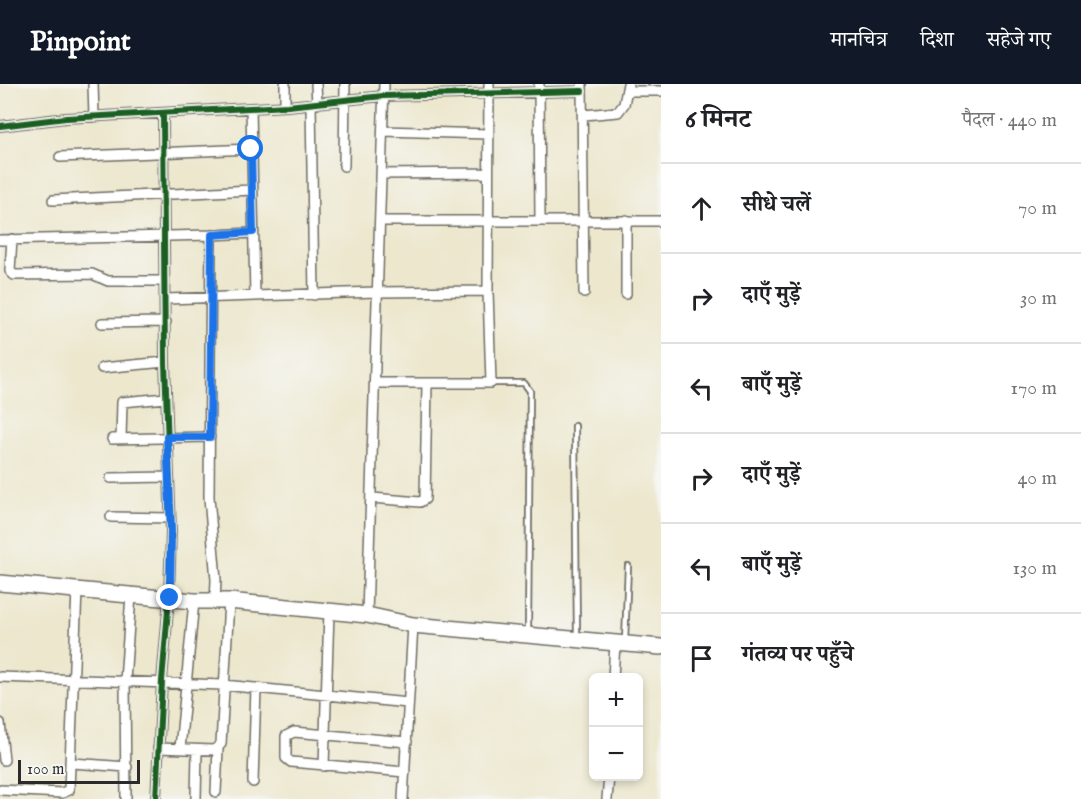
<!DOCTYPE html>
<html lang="hi">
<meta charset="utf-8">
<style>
body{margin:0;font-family:"IM FELL English","Noto Serif Devanagari",serif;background:#f6f6f6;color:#202124}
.controls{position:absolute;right:18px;bottom:18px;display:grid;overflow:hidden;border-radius:9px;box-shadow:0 3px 9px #0003}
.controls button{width:54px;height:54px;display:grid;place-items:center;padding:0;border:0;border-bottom:2px solid #e0e0e0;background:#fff;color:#202124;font:30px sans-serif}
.scale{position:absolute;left:18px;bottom:15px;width:122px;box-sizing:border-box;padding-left:6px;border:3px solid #2b2b2b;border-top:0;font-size:16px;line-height:21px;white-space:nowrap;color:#2b2b2b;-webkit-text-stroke:4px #f6f6f2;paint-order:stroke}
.stop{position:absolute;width:18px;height:18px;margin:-14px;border:4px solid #1a73e8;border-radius:50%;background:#fff}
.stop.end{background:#1a73e8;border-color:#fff;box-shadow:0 2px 6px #0008}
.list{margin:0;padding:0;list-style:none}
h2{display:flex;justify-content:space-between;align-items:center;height:78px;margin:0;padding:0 24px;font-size:26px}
h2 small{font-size:20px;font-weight:400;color:#757577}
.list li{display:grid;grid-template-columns:39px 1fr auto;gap:18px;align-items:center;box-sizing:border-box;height:90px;padding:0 24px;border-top:2px solid #e0e0e0}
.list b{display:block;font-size:22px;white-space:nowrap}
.list em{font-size:20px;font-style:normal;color:#757577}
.icon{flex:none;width:33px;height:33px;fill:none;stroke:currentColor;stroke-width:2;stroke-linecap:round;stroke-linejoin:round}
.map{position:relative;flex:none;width:661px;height:715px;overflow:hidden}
header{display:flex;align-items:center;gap:36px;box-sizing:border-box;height:84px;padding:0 30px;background:#111827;color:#fff}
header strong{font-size:28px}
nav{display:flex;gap:33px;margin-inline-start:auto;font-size:21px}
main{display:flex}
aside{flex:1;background:#fff}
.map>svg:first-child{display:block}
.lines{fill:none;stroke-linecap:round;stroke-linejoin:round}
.service-casing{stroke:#6f6d64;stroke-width:8}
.minor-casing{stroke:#6f6d64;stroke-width:12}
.trunk-casing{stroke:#6f6d64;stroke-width:18}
.service{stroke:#fff;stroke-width:4.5}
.minor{stroke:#fff;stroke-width:9}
.trunk{stroke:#fff;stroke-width:15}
.cycleway-casing{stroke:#f6f6f2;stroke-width:10}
.cycleway{stroke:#1b5e20;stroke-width:6}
.route{stroke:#1a73e8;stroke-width:8}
</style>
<header>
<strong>Pinpoint</strong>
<nav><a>मानचित्र</a><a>दिशा</a><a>सहेजे गए</a></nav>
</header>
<main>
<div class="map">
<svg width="661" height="715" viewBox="0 0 661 715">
<rect width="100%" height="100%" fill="#f6f6f2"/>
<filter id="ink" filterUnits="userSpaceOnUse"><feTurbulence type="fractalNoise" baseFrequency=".0167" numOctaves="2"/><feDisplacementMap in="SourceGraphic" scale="12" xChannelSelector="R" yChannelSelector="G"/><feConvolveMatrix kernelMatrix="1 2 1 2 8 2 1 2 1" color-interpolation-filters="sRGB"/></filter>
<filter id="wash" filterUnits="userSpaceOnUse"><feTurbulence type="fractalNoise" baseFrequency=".008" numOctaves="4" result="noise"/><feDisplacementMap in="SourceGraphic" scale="24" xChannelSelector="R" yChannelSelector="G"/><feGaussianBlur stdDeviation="1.35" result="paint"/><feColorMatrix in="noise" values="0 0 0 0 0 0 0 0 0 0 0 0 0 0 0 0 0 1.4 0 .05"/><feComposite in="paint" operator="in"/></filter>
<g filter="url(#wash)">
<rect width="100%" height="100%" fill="#ece7cd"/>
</g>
<g filter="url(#ink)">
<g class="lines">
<g class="service-casing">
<path id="service" d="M 491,299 L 524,299 L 530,307 L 528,548
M 575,342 L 577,552
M 625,557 L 628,482"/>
</g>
<g class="minor-casing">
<path id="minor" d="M 93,0 L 94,33
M 285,0 L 285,22
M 316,0 L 317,20
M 539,0 L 540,136
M 582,0 L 584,209
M 627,7 L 661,7
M 311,20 L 314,211
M 251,24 L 255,212
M 584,31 L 618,28 L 624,20 L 628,0
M 0,42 L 66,34 L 288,22 L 383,12 L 582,7
M 383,47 L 489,50
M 60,73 L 251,65
M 344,82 L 345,0
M 381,90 L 488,89
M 53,116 L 252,106
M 380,137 L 661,137
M 12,155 L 10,187 L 14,191 L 92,190 L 108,197 L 164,197
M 0,156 L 211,151
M 488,207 L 489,0
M 626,210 L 626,136
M 166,215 L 376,208 L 488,207 L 491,299 L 375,299
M 102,239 L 166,238
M 102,284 L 165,278
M 112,355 L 210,353
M 121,355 L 122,318 L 166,314
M 111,394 L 169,393
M 372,414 L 420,418 L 425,415 L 427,299
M 111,433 L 170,434
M 215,519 L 216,496 L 209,413 L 211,151 L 253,149
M 367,531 L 384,0
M 0,593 L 223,601 L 408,619
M 613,594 L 615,559
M 0,639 L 4,676
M 158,664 L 214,666 L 221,660 L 229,517
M 180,665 L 194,517
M 72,679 L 127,683
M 324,682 L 329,528
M 405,688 L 291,678 L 286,674 L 286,652 L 294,648 L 407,658
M 253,698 L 256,604
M 0,706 L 62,709 L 69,706 L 77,506
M 216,708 L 218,665
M 126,715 L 125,597 L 131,511
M 156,715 L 162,597 L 169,514 L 171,447 L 165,278 L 163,30
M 196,715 L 197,667
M 403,715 L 413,541
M 607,715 L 609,692"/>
</g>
<g class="trunk-casing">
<path id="trunk" d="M 0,499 L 194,517 L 229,517 L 367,531 L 413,541 L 661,563"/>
</g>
<use href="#service" class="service"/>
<use href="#minor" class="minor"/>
<use href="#trunk" class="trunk"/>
<g class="cycleway-casing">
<path id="cycleway" d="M 0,42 L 66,34 L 288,22 L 383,12 L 582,7
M 156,715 L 162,597 L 169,514 L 171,447 L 165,278 L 163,30"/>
</g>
<use href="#cycleway" class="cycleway"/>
</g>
</g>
<g class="lines" filter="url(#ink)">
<path class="route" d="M 170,514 L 171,447 L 167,353 L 210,353 L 212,151 L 253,148 L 251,65"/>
</g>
</svg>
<div class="controls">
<button>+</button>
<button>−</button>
</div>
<div class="scale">100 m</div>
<div class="stop" style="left:251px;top:65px"></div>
<div class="stop end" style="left:170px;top:514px"></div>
</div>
<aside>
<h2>6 मिनट<small>पैदल · 440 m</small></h2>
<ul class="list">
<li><svg class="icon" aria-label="ahead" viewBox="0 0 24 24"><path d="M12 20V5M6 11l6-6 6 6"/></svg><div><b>सीधे चलें</b></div><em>70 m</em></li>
<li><svg class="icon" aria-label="right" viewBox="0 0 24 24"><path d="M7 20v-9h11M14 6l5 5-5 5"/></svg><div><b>दाएँ मुड़ें</b></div><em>30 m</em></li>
<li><svg class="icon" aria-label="left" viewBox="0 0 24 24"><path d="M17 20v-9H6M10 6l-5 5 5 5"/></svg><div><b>बाएँ मुड़ें</b></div><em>170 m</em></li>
<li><svg class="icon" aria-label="right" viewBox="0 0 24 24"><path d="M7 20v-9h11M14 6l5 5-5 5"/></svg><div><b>दाएँ मुड़ें</b></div><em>40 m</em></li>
<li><svg class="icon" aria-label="left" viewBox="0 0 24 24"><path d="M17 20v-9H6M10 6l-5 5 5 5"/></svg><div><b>बाएँ मुड़ें</b></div><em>130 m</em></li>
<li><svg class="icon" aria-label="arrive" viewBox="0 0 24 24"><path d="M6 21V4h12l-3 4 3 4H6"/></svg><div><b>गंतव्य पर पहुँचे</b></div></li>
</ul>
</aside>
</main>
